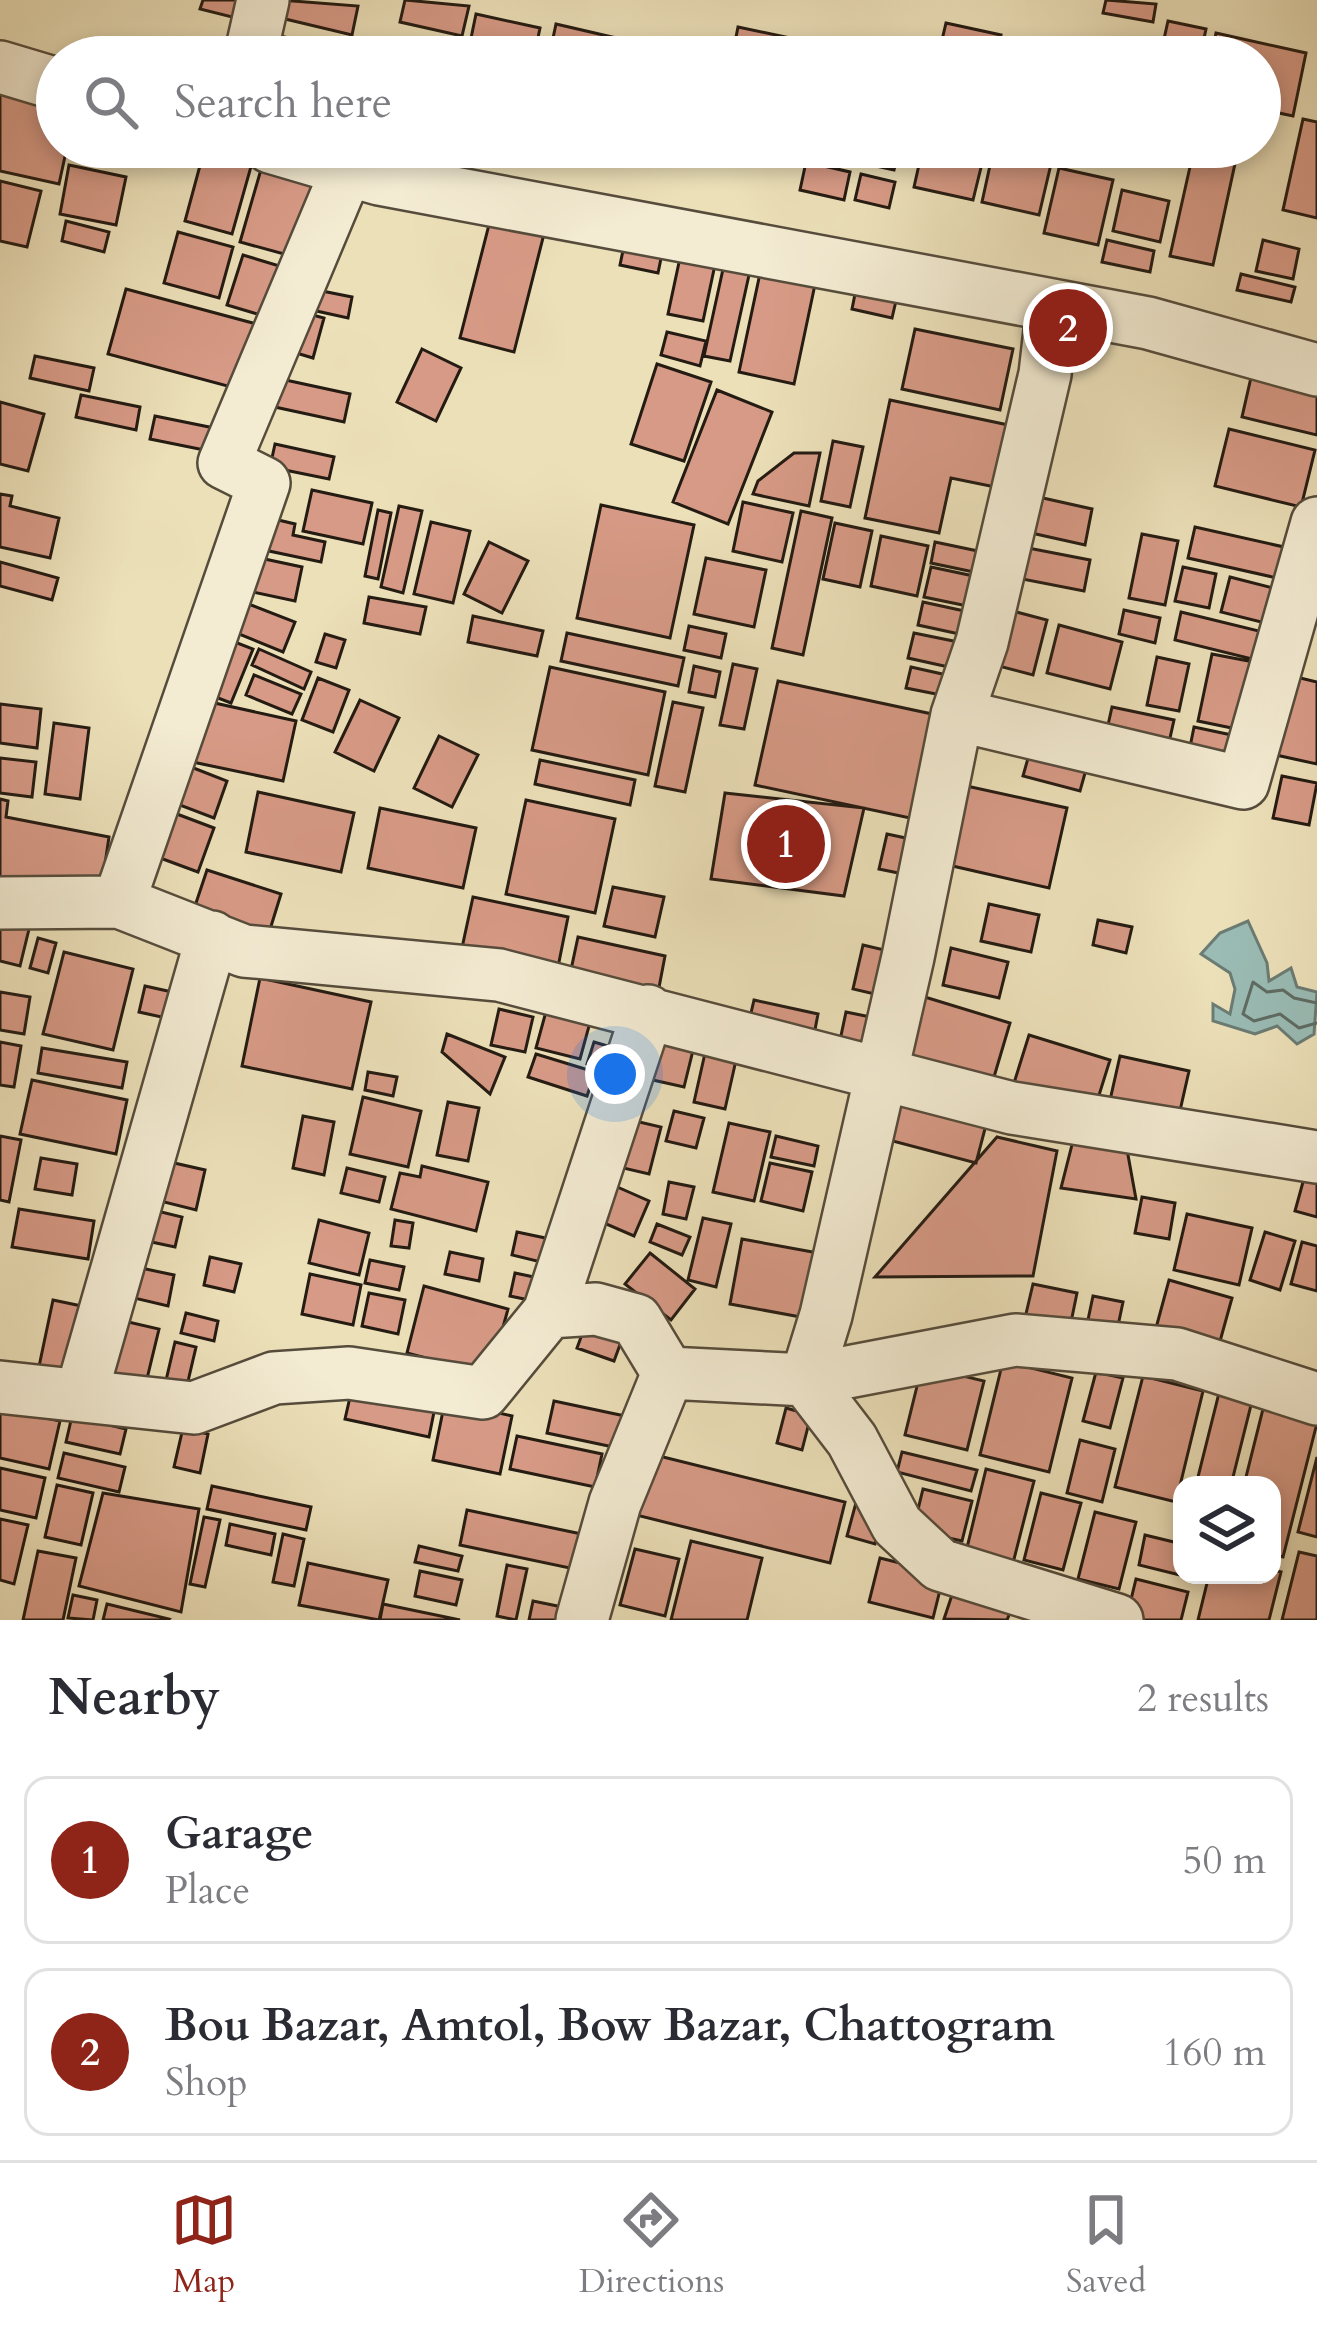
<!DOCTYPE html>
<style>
body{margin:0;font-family:Cardo,serif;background:#f7f7f7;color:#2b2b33}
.controls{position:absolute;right:36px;bottom:36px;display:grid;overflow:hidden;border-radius:24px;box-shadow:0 6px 18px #0003}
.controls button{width:108px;height:108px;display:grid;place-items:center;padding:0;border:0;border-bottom:3px solid #e1e1e2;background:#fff;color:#2b2b33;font:60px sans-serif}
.you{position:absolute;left:615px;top:1074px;width:42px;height:42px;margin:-30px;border:9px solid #fff;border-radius:50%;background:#1a73e8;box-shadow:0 0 0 18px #1a73e833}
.badge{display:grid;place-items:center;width:78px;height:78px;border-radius:50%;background:#8f2418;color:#fff;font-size:39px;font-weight:700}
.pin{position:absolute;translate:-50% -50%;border:6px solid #fff;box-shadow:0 3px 12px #0006}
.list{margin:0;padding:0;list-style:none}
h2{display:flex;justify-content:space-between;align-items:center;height:156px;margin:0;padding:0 48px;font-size:51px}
h2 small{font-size:39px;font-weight:400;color:#7c7c81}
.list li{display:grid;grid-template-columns:78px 1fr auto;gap:36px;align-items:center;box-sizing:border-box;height:168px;margin:0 24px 24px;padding:0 24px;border:3px solid #e1e1e2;border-radius:24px}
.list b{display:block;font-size:45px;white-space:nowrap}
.list p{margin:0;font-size:39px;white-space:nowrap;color:#7c7c81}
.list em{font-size:39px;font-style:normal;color:#7c7c81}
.icon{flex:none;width:66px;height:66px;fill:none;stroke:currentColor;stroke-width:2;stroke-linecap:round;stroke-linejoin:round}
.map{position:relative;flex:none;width:1317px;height:1620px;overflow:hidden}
.search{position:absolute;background:#fff;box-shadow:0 6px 18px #0003;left:36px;right:36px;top:36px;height:132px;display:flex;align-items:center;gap:30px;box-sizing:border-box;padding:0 42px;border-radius:66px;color:#7c7c81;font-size:45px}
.sheet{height:540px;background:#fff}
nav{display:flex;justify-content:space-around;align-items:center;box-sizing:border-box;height:168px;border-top:3px solid #e1e1e2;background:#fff;font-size:33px;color:#7c7c81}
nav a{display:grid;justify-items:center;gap:6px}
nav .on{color:#8f2418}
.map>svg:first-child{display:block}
.water{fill:#9abcb5;stroke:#6b7c74;stroke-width:3}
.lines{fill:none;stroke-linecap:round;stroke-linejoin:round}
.shore{stroke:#5f6c64;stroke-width:3}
.building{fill:#d79a86;stroke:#241b12;stroke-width:3}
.minor-casing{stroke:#564c3c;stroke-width:56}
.minor{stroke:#f3ebd2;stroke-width:51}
</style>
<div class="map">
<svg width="1317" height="1620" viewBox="0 0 1317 1620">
<rect width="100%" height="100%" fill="#ece0b9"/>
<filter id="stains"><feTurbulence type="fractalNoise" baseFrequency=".00167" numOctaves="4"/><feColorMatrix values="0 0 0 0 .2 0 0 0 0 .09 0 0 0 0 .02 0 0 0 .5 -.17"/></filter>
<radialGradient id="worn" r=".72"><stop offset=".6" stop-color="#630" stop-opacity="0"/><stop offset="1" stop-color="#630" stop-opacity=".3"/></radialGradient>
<path class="water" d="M 1248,921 L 1267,963 L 1269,981 L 1291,968 L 1297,987 L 1317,992 L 1314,1034 L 1297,1044 L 1277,1026 L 1255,1034 L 1213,1021 L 1213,1004 L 1230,1014 L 1235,989 L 1230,973 L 1201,954 L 1220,933 Z"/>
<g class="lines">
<path class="shore" d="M 1317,1003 L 1294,998 L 1283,990 L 1267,992 L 1253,982 L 1243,1014 L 1254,1021 L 1280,1014 L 1299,1028 L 1317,1023"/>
</g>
<path class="building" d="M 203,0 L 253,0 L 248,21 L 200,9 Z
M 280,0 L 358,6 L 352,35 L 277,17 Z
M 405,0 L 469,6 L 462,36 L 400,22 Z
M 1106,0 L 1156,4 L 1153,22 L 1103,13 Z
M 476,14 L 540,28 L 534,57 L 470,43 Z
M 1168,21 L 1206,29 L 1200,57 L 1160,57 Z
M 946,23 L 1001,35 L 996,57 L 938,57 Z
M 556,24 L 629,41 L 626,57 L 549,57 Z
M 738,27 L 809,42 L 806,57 L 732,57 Z
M 267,33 L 355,53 L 354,57 L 261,57 Z
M 1216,33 L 1306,53 L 1293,116 L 1260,109 L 1260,57 L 1211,57 Z
M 1011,39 L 1086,56 L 1086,57 L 1006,57 Z
M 0,89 L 57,102 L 57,147 L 67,147 L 59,184 L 0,171 Z
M 1303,119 L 1317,122 L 1317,218 L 1283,210 Z
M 205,147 L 254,156 L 232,234 L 185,221 Z
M 813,147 L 900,147 L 894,170 L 811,152 Z
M 923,147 L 986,147 L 973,200 L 914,187 Z
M 994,147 L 1055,147 L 1039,215 L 982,202 Z
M 1194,149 L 1236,159 L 1213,265 L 1170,256 Z
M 264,159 L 319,175 L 295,257 L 240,242 Z
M 806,162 L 850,172 L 844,200 L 800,190 Z
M 69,165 L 126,177 L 116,225 L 60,214 Z
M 1059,168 L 1113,180 L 1098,245 L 1044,233 Z
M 861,174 L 895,182 L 889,208 L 855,200 Z
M 0,181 L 41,191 L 27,247 L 0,241 Z
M 1122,190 L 1169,201 L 1160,242 L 1113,231 Z
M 492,213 L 546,226 L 514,352 L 460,338 Z
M 66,221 L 109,232 L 104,252 L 62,241 Z
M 627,231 L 665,239 L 658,273 L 620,265 Z
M 178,232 L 233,247 L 219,298 L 164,283 Z
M 1107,240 L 1154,251 L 1150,272 L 1102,262 Z
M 1263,240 L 1299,249 L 1293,279 L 1256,271 Z
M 681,253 L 716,260 L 703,321 L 668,314 Z
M 243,255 L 286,268 L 271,318 L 227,305 Z
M 725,260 L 751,266 L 730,361 L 704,356 Z
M 762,264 L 817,275 L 794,384 L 739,372 Z
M 1241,274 L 1295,287 L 1291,302 L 1237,290 Z
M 858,279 L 899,288 L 892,318 L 852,309 Z
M 126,289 L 264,326 L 246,391 L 108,354 Z
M 317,290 L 352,297 L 348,318 L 312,310 Z
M 294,310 L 324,318 L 313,358 L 283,349 Z
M 915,329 L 1013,349 L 1000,410 L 902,389 Z
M 667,332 L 706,341 L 700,366 L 661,355 Z
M 422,349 L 461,368 L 436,421 L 397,402 Z
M 35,356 L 94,368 L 89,391 L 30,378 Z
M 657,364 L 711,382 L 684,461 L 631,444 Z
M 1252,373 L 1317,388 L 1317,435 L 1242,417 Z
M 267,376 L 350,394 L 344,422 L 261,404 Z
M 717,390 L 772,412 L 728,524 L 673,502 Z
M 81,395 L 140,407 L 136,430 L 76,417 Z
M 890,400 L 1013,426 L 1000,488 L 951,478 L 939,533 L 865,518 Z
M 0,402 L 44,414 L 28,471 L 0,464 Z
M 155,416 L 214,428 L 209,451 L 150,439 Z
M 1229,429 L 1315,450 L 1301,507 L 1215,486 Z
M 833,441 L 863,447 L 850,507 L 821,501 Z
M 275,444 L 334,457 L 329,479 L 270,467 Z
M 794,453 L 820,453 L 809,506 L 753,494 L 758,481 Z
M 312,490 L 372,503 L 363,544 L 303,531 Z
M 0,494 L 12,496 L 10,506 L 59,518 L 50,558 L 0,547 Z
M 1034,496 L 1092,509 L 1085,545 L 1027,532 Z
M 743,502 L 793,513 L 782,562 L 733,551 Z
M 601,505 L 694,525 L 670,638 L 577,618 Z
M 399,506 L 422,511 L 403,593 L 381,587 Z
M 378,510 L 391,513 L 378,579 L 365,576 Z
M 801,511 L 832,518 L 803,655 L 772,648 Z
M 257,515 L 295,524 L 293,535 L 325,542 L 321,562 L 250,547 Z
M 431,522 L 470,531 L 453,603 L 414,594 Z
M 835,523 L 872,531 L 860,587 L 823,579 Z
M 1195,527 L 1284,547 L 1277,578 L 1188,558 Z
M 1142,534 L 1178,541 L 1165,605 L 1129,598 Z
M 881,536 L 928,546 L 917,596 L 871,586 Z
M 489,542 L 528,561 L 502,613 L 464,594 Z
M 935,542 L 992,554 L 988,575 L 931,563 Z
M 1023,547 L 1090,560 L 1084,591 L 1017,578 Z
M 260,558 L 302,567 L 295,601 L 253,592 Z
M 706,558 L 766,570 L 754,627 L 694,614 Z
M 0,562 L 58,578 L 52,600 L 0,586 Z
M 931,567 L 983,578 L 977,608 L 924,597 Z
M 1183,567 L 1216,574 L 1209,608 L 1175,601 Z
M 1230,577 L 1273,588 L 1265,623 L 1221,612 Z
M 369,597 L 426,607 L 420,634 L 364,623 Z
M 923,602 L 978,614 L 973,637 L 918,625 Z
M 246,603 L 295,622 L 283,652 L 234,632 Z
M 1005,609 L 1047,620 L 1033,675 L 991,664 Z
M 1124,610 L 1160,618 L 1155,643 L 1119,634 Z
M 1181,612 L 1259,631 L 1252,659 L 1175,640 Z
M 473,616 L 543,631 L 537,656 L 468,642 Z
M 1059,625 L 1122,642 L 1110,689 L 1047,673 Z
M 689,626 L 726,634 L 721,658 L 684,650 Z
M 567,633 L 684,658 L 678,686 L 561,661 Z
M 914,633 L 968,644 L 962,670 L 908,658 Z
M 325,634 L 345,640 L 336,668 L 316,662 Z
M 227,639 L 253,649 L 231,703 L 205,693 Z
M 259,649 L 311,672 L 304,689 L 252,665 Z
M 1212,654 L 1264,664 L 1251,732 L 1198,721 Z
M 1157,657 L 1189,664 L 1179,711 L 1147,705 Z
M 733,664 L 757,669 L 744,729 L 720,725 Z
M 694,666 L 720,672 L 715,697 L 689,692 Z
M 550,667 L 665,692 L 648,775 L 532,750 Z
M 911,667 L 960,678 L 956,698 L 906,688 Z
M 254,675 L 301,694 L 292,714 L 246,695 Z
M 1292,676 L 1317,682 L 1317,764 L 1276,755 Z
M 318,678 L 349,690 L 333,732 L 302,720 Z
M 778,681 L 932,714 L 910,818 L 755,785 Z
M 201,700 L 296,721 L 283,781 L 188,761 Z
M 360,700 L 399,718 L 374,771 L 335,752 Z
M 673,702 L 703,708 L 685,792 L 655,786 Z
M 0,704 L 41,709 L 37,748 L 0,743 Z
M 1112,707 L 1174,720 L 1166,756 L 1104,743 Z
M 54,723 L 89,728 L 80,799 L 45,794 Z
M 1194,727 L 1241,737 L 1234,767 L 1188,757 Z
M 439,736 L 478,755 L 452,807 L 414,788 Z
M 1032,744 L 1089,759 L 1080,791 L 1023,776 Z
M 0,758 L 36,762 L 32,797 L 0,793 Z
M 540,760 L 635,780 L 630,805 L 535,784 Z
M 191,767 L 227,781 L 214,818 L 177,804 Z
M 1282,776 L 1317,783 L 1309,825 L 1273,818 Z
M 962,785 L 1067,808 L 1049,888 L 944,864 Z
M 258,792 L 354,813 L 341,872 L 246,852 Z
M 725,793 L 864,808 L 844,896 L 711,879 Z
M 0,799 L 8,801 L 6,817 L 109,837 L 101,891 L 0,889 Z
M 526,800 L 615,819 L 595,913 L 506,894 Z
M 161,808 L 214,828 L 198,872 L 144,852 Z
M 380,808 L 476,828 L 463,888 L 368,868 Z
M 887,834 L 915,840 L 908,875 L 879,869 Z
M 207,870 L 281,894 L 268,936 L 193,912 Z
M 613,887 L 664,897 L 655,937 L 604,926 Z
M 473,897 L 568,917 L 556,977 L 460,957 Z
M 989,904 L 1039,915 L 1031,952 L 981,941 Z
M 0,918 L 30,925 L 20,966 L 0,961 Z
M 1098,920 L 1132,927 L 1126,953 L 1093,945 Z
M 578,937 L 665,956 L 657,998 L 569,979 Z
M 38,938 L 56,943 L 48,973 L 30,968 Z
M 863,945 L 893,952 L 883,996 L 853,989 Z
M 951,948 L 1008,962 L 999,998 L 943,985 Z
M 64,952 L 133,969 L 113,1050 L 43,1034 Z
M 260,978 L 371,1002 L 352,1089 L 242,1066 Z
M 145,986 L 181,994 L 175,1020 L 139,1012 Z
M 0,992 L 30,997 L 24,1034 L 0,1030 Z
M 915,994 L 1010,1023 L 991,1087 L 896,1058 Z
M 550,997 L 594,1008 L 580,1059 L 536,1048 Z
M 754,1000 L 818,1014 L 813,1040 L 748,1026 Z
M 499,1009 L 533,1017 L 525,1052 L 491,1045 Z
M 846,1012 L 880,1019 L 873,1052 L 839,1045 Z
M 648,1022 L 697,1034 L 684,1087 L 635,1076 Z
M 710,1031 L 741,1038 L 725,1109 L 694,1102 Z
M 447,1034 L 505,1057 L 490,1094 L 442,1052 Z
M 1029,1035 L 1110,1060 L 1095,1108 L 1014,1083 Z
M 0,1042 L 21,1046 L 14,1087 L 0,1085 Z
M 594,1042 L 628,1052 L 621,1075 L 587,1064 Z
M 42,1048 L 127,1062 L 122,1088 L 38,1073 Z
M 536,1054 L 595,1072 L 587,1096 L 528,1077 Z
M 1120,1056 L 1189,1071 L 1177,1124 L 1108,1109 Z
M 368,1072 L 397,1077 L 393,1096 L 365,1090 Z
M 32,1080 L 127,1100 L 116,1154 L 20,1134 Z
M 901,1081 L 991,1106 L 976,1163 L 885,1139 Z
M 363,1097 L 421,1111 L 408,1167 L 350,1154 Z
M 448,1102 L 479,1108 L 468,1161 L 437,1155 Z
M 674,1111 L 704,1118 L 696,1148 L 666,1141 Z
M 303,1116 L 334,1122 L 324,1175 L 293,1168 Z
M 618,1117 L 661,1127 L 649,1174 L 606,1164 Z
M 729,1123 L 770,1132 L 754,1201 L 713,1192 Z
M 1075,1133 L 1126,1144 L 1136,1199 L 1061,1188 Z
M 0,1136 L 21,1140 L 9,1202 L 0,1200 Z
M 776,1136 L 818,1146 L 814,1166 L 771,1157 Z
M 997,1137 L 1057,1151 L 1033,1276 L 875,1277 Z
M 41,1158 L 77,1164 L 72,1195 L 35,1189 Z
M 161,1160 L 205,1170 L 196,1210 L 152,1199 Z
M 770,1163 L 812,1172 L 803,1211 L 761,1201 Z
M 422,1166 L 488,1182 L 476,1231 L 391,1209 L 400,1173 L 420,1177 Z
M 347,1168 L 385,1177 L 379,1202 L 341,1193 Z
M 1306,1171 L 1317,1174 L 1317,1217 L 1295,1211 Z
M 606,1182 L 649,1201 L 634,1236 L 590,1217 Z
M 669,1182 L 694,1187 L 686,1219 L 663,1214 Z
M 1142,1197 L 1175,1203 L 1169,1239 L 1135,1233 Z
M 19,1209 L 94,1221 L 88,1259 L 12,1247 Z
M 149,1209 L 182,1217 L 175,1247 L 142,1240 Z
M 1187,1214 L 1252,1228 L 1239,1285 L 1174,1270 Z
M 703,1218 L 731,1224 L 716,1287 L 688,1280 Z
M 319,1220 L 369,1233 L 359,1275 L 309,1263 Z
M 395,1220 L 413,1223 L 409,1248 L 391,1246 Z
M 657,1224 L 690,1237 L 682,1255 L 650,1242 Z
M 517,1232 L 550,1239 L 545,1263 L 512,1255 Z
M 1265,1232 L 1295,1241 L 1280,1290 L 1250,1280 Z
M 742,1239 L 818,1253 L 806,1318 L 730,1304 Z
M 1302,1242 L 1317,1246 L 1317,1291 L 1291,1284 Z
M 450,1252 L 483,1259 L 479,1281 L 445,1274 Z
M 650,1253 L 695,1289 L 671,1320 L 625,1284 Z
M 210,1257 L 241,1264 L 234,1292 L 204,1285 Z
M 370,1260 L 404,1267 L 399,1290 L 365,1283 Z
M 141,1268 L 174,1275 L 168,1306 L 134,1298 Z
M 515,1273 L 548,1280 L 543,1303 L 510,1296 Z
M 310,1274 L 361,1285 L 353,1325 L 302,1314 Z
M 1169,1280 L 1232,1298 L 1219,1345 L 1156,1328 Z
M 1033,1284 L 1077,1293 L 1070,1327 L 1025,1318 Z
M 424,1286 L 508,1309 L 490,1375 L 407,1353 Z
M 369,1293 L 405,1300 L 398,1334 L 362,1326 Z
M 1093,1296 L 1123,1302 L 1115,1340 L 1085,1334 Z
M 53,1300 L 91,1308 L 75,1384 L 37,1376 Z
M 186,1313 L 218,1321 L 214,1341 L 181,1333 Z
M 111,1318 L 159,1329 L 144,1391 L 97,1380 Z
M 584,1329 L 621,1342 L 614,1361 L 577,1348 Z
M 175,1342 L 196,1347 L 185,1394 L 164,1389 Z
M 1003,1361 L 1072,1378 L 1049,1472 L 980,1455 Z
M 922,1366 L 984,1381 L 967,1450 L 905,1435 Z
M 1096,1372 L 1123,1378 L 1110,1428 L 1083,1421 Z
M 1143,1376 L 1203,1391 L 1176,1502 L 1115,1487 Z
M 353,1384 L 436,1402 L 429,1437 L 345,1419 Z
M 1219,1393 L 1252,1401 L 1231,1485 L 1196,1485 Z
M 445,1401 L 512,1416 L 500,1474 L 433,1460 Z
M 554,1401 L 639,1419 L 632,1451 L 547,1433 Z
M 1264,1405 L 1317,1423 L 1283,1557 L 1272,1554 L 1272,1485 L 1244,1485 Z
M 0,1408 L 60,1421 L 49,1469 L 0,1458 Z
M 786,1408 L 811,1415 L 802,1450 L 777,1443 Z
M 72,1416 L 126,1429 L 120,1454 L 66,1442 Z
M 183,1428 L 208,1434 L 200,1473 L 174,1467 Z
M 517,1436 L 602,1454 L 595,1487 L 510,1469 Z
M 1080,1440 L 1115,1449 L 1102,1502 L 1067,1493 Z
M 902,1452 L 977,1470 L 971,1491 L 897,1472 Z
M 64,1453 L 125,1467 L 119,1492 L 58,1478 Z
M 647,1453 L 845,1502 L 830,1563 L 632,1514 Z
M 1317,1457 L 1317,1537 L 1298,1532 Z
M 0,1468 L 45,1478 L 36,1518 L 0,1510 Z
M 986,1469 L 1034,1481 L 1013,1563 L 966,1552 Z
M 57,1485 L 93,1493 L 81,1545 L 45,1537 Z
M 212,1486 L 311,1507 L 306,1530 L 207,1509 Z
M 923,1489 L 972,1501 L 962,1541 L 913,1530 Z
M 103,1493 L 199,1509 L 181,1612 L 79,1586 Z
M 1041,1493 L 1081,1503 L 1063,1570 L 1024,1560 Z
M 857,1499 L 884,1506 L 875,1544 L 847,1536 Z
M 467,1510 L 591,1536 L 584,1571 L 460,1545 Z
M 1095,1512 L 1136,1522 L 1119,1589 L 1078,1579 Z
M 204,1517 L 220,1520 L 205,1587 L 190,1584 Z
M 0,1519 L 28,1525 L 14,1584 L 0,1580 Z
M 230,1524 L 275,1534 L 271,1555 L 226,1545 Z
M 283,1534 L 304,1539 L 294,1586 L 273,1582 Z
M 1145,1535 L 1182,1544 L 1182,1575 L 1192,1578 L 1139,1565 Z
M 691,1541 L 762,1558 L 747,1620 L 671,1620 Z
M 419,1546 L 462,1556 L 458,1571 L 415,1562 Z
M 635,1549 L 679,1559 L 665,1616 L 620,1605 Z
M 38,1551 L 76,1558 L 63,1620 L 23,1620 Z
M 1299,1552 L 1317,1556 L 1317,1620 L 1282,1620 Z
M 880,1558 L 944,1574 L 933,1618 L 869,1602 Z
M 308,1563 L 388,1580 L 379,1620 L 299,1605 Z
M 507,1565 L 527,1569 L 516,1620 L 497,1616 Z
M 1272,1570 L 1281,1572 L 1269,1620 L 1198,1620 L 1209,1575 L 1272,1575 Z
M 420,1571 L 462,1580 L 456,1605 L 415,1596 Z
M 1136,1579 L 1188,1592 L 1181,1620 L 1126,1620 Z
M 954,1589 L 1011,1610 L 1007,1620 L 944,1619 Z
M 73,1595 L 97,1600 L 93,1620 L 68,1618 Z
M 533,1601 L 572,1609 L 570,1620 L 529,1620 Z
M 107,1604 L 169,1619 L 168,1620 L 103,1620 Z
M 383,1604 L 460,1620 L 380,1620 Z"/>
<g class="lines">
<g class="minor-casing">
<path id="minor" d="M 250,57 L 263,0
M 0,67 L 57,84
M 270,147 L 379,179 L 1148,323 L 1317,370
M 957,715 L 1243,783 L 1317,523
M 119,902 L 264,483 L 224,463 L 347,170
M 0,903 L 119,902 L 244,951 L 499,975 L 1012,1108 L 1317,1157
M 549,1312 L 648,1011
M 0,1387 L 194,1408 L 274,1378 L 349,1373 L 483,1393 L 549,1312 L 596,1309 L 636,1320 L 668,1373
M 81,1395 L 212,937
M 582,1620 L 615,1503 L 668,1373 L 806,1380 L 826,1315 L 908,957 L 957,715 L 982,642 L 1045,374 L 1053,305
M 1117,1620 L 940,1565 L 897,1525 L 852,1440 L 806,1380 L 1015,1340 L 1177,1354 L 1317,1399"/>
</g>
<use href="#minor" class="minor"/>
</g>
<rect width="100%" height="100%" filter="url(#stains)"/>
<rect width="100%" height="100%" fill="url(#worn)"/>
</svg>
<div class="controls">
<button><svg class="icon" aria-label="layers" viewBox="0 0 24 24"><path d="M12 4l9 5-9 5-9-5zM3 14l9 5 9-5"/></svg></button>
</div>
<div class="you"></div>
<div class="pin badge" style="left:786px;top:844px">1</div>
<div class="pin badge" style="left:1068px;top:328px">2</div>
<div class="search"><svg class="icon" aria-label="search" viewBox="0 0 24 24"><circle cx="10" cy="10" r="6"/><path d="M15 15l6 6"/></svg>Search here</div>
</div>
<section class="sheet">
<h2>Nearby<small>2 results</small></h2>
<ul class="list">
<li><span class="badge">1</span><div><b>Garage</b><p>Place</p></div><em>50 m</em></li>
<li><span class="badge">2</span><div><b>Bou Bazar, Amtol, Bow Bazar, Chattogram</b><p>Shop</p></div><em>160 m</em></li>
</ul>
</section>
<nav>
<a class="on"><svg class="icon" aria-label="map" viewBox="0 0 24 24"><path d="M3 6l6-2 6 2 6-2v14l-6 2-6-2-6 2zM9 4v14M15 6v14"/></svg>Map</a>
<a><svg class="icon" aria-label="directions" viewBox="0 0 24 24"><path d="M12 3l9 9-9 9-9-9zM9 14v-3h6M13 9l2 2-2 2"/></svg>Directions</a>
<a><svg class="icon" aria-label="saved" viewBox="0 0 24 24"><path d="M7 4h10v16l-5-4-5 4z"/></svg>Saved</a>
</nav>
